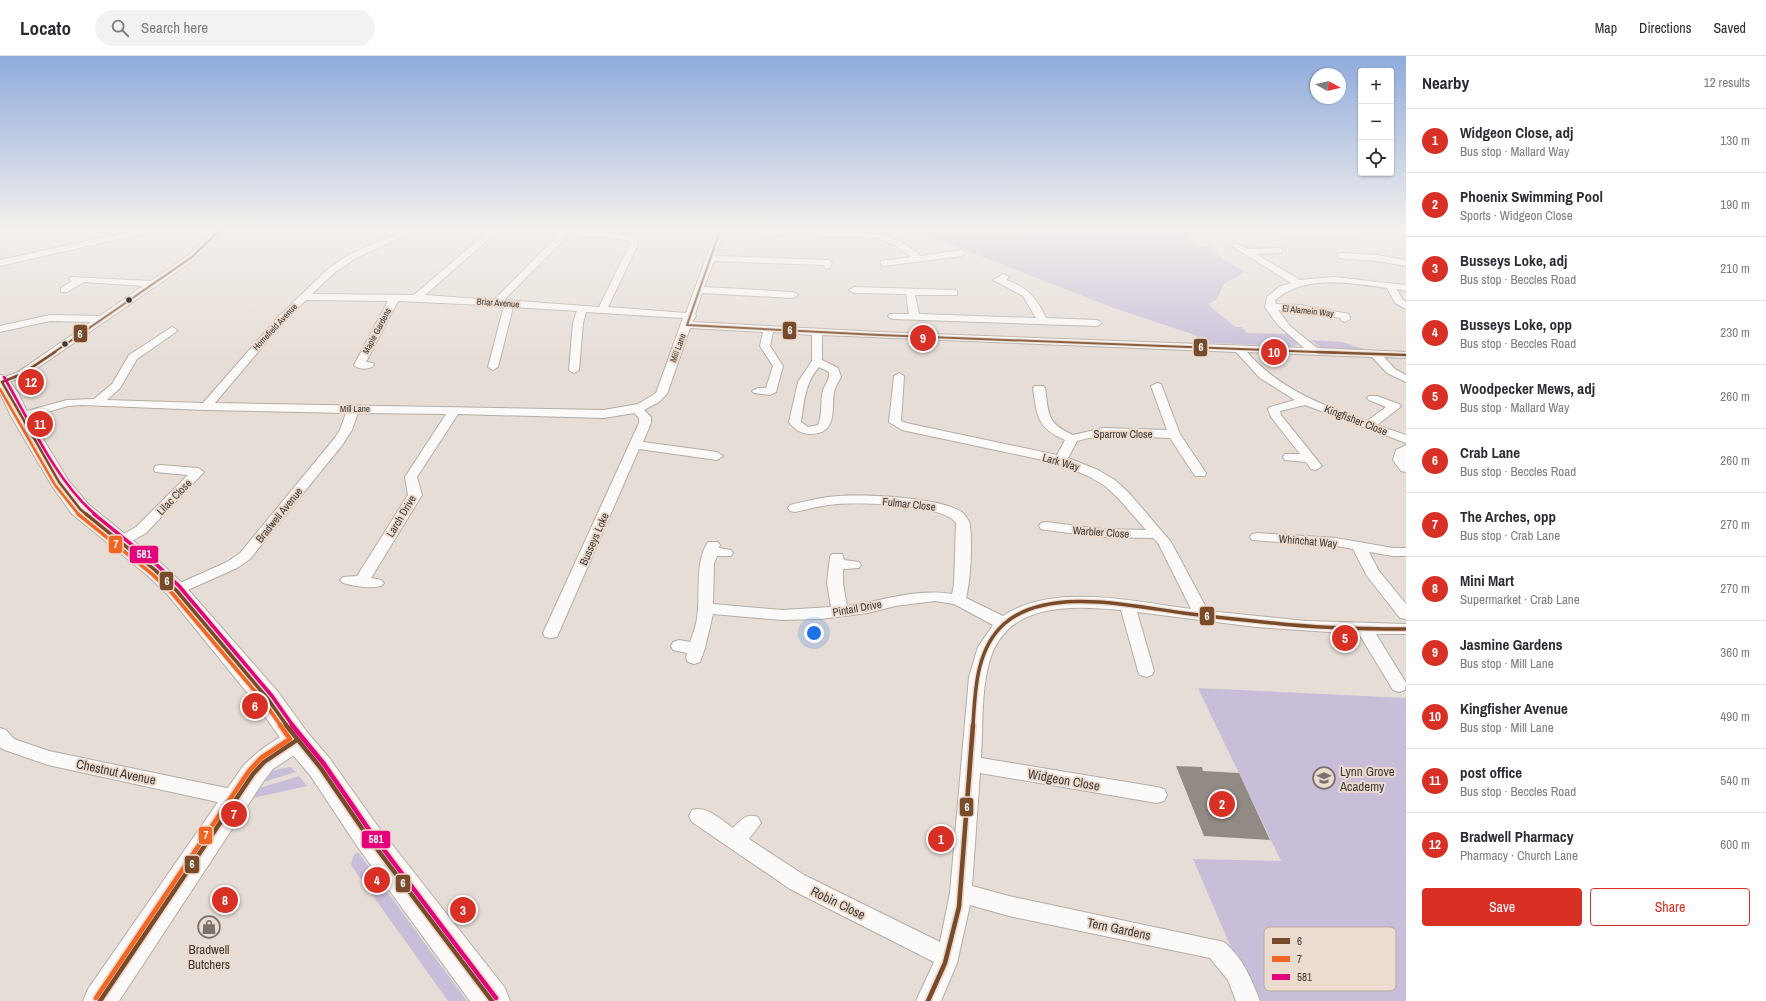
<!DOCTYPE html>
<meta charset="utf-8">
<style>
body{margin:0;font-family:"Archivo Narrow",sans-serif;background:#f2f2f3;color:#2b2b33}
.controls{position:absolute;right:12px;top:12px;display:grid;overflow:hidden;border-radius:4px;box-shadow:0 1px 3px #0004}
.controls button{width:36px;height:36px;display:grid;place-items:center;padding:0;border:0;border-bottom:1px solid #e1e1e2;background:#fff;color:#2b2b33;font:20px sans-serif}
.compass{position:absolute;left:1310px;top:12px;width:36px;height:36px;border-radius:50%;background:#fff;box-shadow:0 1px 3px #0004;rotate:98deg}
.you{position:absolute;left:814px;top:577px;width:14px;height:14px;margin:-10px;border:3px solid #fff;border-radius:50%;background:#1a73e8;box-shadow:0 0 0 6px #1a73e833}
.badge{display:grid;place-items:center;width:26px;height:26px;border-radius:50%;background:#d93025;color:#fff;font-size:13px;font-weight:700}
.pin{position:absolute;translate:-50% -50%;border:2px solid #fff;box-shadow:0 1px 4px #0006}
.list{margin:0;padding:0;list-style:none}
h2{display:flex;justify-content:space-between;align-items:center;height:52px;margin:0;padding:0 16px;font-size:17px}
h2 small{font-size:13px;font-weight:400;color:#7c7c81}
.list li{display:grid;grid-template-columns:26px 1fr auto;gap:12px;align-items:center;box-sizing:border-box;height:64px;padding:0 16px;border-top:1px solid #e1e1e2}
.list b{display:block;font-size:15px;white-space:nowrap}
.list p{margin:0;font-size:13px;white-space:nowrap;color:#7c7c81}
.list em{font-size:13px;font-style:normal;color:#7c7c81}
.actions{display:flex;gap:8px;padding:12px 16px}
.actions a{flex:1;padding:9px 0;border:1px solid #d93025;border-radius:4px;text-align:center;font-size:14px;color:#d93025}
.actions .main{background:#d93025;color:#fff}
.icon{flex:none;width:22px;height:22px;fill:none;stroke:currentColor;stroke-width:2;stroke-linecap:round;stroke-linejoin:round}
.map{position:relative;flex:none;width:1406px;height:945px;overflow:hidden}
header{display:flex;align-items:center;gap:24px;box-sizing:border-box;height:56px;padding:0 20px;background:#fff;border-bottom:1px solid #e1e1e2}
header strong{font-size:19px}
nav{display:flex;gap:22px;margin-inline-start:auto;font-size:14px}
.search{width:280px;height:36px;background:#f2f2f3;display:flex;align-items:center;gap:10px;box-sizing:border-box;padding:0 14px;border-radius:22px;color:#7c7c81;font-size:15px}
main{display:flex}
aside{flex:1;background:#fff}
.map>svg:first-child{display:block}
.green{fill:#c9bed9}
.building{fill:#918a85}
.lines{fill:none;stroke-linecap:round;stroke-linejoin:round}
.street-casing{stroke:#b3ada7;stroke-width:2}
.secondary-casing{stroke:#b3ada7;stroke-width:2}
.highway-casing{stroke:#b3ada7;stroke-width:2}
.street{fill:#fbfaf9;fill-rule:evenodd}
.secondary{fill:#fbfaf9;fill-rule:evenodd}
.highway{fill:#fbfaf9;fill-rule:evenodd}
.bus-1-far3-casing{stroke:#ecdcd0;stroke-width:4}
.bus-1-far2-casing{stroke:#ecdcd0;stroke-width:5}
.bus-1-far1-casing{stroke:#ecdcd0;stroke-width:6}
.bus-1-casing{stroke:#ecdcd0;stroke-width:8}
.bus-2-far2-casing{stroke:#ecdcd0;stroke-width:5}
.bus-2-far1-casing{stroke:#ecdcd0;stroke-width:6}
.bus-2-casing{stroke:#ecdcd0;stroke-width:8}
.bus-3-far2-casing{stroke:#ecdcd0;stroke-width:5}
.bus-3-far1-casing{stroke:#ecdcd0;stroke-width:6}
.bus-3-casing{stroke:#ecdcd0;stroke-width:8}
.bus-1-far3{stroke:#7a4b2a;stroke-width:2}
.bus-1-far2{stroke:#7a4b2a;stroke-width:2.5}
.bus-1-far1{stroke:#7a4b2a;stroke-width:3.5}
.bus-1{stroke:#7a4b2a;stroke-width:4.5}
.bus-2-far2{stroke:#f26522;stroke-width:2.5}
.bus-2-far1{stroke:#f26522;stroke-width:3.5}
.bus-2{stroke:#f26522;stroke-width:4.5}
.bus-3-far2{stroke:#e5007d;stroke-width:2.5}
.bus-3-far1{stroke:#e5007d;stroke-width:3.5}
.bus-3{stroke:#e5007d;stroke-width:4.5}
.bus-dot{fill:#3f3934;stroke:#ecdcd0;stroke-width:1.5}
.labels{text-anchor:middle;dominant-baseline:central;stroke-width:4;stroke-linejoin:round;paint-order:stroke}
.far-street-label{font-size:9px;fill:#3f3934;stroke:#ecdcd0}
.street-label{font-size:11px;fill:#3f3934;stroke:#ecdcd0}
.near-poi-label{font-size:13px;fill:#3f3934;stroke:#ecdcd0;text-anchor:start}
.near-street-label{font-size:13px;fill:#3f3934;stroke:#ecdcd0}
.key{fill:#ecdcd0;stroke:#b8aba1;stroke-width:1}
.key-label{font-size:11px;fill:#3f3934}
.line-badge{stroke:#ecdcd0;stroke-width:1.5}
.badge-label{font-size:11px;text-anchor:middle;font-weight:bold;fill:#fff}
</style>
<header>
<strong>Locato</strong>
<div class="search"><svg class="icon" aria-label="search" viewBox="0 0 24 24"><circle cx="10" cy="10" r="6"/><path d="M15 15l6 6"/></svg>Search here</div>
<nav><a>Map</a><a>Directions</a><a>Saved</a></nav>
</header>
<main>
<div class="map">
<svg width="1406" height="945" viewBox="0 0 1406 945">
<rect width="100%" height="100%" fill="#e6ddd6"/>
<path class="green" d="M 908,172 L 1176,173 C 1183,180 1192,183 1199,190 L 1211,190 L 1222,202 L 1244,216 L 1224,228 L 1217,243 L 1208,248 L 1235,271 L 1241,271 L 1247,277 L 1289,278 L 1298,288 L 1294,290 L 1209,287 L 1192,278 L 1114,252 Z
M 1310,284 L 1342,286 L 1373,296 L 1323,293 Z
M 1198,632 L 1406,642 L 1406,945 L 1254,945 L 1193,803 L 1281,805 Z
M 290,711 L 296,716 L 254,729 L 270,715 Z
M 299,720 L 307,730 L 244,744 L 250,735 Z
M 358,796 L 467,945 L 448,945 L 351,809 L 353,800 Z"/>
<path class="building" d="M 1176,710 L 1202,711 L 1203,715 L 1239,717 L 1270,784 L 1204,780 Z"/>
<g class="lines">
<g class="street-casing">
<path id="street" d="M 147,172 L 162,172 L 158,174 L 0,210 L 0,204 Z
M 217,172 L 226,172 L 195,203 L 26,320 L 0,329 L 0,323 L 18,316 L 91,266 L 50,265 L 0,276 L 0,270 L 50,259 L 100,260 L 143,230 L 84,226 L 67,236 L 61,236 L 61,232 L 72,225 L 69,223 L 71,221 L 151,225 L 189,199 Z
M 316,172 L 328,172 L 324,174 L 316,175 Z
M 360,172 C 374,172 388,175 402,176 C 408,176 416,172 424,172 L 358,201 L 335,216 L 312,238 L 414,239 L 492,172 L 501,172 L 425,239 L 494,244 L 559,178 L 507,174 L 503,172 C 542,172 598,171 635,182 L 638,188 L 608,251 L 686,257 L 717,172 L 880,178 L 902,186 L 921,200 L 962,194 L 966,197 L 962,200 L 884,210 L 881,209 L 881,205 L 911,201 L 896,190 L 879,182 L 724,176 L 715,200 L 828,204 L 832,207 L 830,212 L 827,213 L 823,209 L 714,205 L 704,231 L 793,236 L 798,239 L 793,242 L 702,237 L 695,258 L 696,260 L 692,266 L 879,276 L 1304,292 L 1277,268 L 1265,251 L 1267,241 L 1279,231 L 1291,227 L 1232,190 L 1236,187 L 1248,193 L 1279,192 L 1282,193 L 1282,197 L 1256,198 L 1300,224 L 1334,221 L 1406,229 L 1406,235 L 1397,233 L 1402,243 L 1406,246 L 1406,253 L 1395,247 L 1387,232 C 1350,227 1306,218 1275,244 L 1276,248 L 1300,249 L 1349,258 L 1350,263 L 1345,266 L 1342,265 L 1340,262 L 1300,255 L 1278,254 L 1290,270 L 1317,292 L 1406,296 L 1406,302 L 1384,301 L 1395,313 L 1406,319 L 1406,326 L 1387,317 L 1372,301 L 1247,296 C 1279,333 1322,349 1367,365 L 1386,351 L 1369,344 L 1367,342 L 1369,340 L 1377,340 L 1399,348 L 1401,350 L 1399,352 L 1377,369 L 1406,379 L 1406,387 L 1305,349 L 1280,355 L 1281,359 L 1322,410 L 1316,414 L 1311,413 L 1306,406 L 1285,404 L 1283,401 L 1285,398 L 1300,398 L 1271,361 L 1268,353 L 1270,351 L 1295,344 L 1260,322 L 1236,296 L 822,279 L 822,304 L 838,312 L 841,321 C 838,326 835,331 834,336 C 831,355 838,378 810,378 C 801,378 794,373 789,366 L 798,326 L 812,305 L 812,279 L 773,276 L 770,290 L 783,310 L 776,336 L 770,339 L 754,337 L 752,335 L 758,332 L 766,332 L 773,310 L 760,290 L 763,276 L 690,272 L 667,338 L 659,346 L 644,354 L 651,361 L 651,367 L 643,386 L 717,396 L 723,400 L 717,404 L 639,393 L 557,581 L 551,582 L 545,581 L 543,577 L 639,367 L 639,362 L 634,357 L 604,362 L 458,358 L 417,421 L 422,439 L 371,522 L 381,524 L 384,527 L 381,530 C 370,533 354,530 343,527 L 340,524 L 343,521 L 357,520 L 408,439 L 405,421 L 446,358 L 358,357 L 352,374 L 343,388 L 250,503 L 237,512 L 181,537 L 176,539 L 171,537 L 168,534 L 171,531 L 227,506 L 240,497 L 334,383 L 340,374 L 346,357 L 206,354 L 82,349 L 68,350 L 20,364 L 14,360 L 16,358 L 67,344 L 94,343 L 112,328 L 129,299 L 172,271 L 177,274 L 176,276 L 137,303 L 120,332 L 107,344 L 203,347 L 278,261 L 329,212 L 352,197 L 395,179 L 364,174 ZM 568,179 L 618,182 L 629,186 L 630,188 L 599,251 L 504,244 ZM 306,244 L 388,245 L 354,309 C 358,314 370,314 374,309 L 373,307 L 366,306 L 398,245 L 504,250 L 488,311 L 493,314 L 498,311 L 513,251 L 577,255 L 573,267 L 569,314 L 574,317 L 579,314 L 583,267 L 586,256 L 683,262 L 656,337 L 638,348 L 604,354 L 215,347 L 284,265 ZM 819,311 L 829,316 C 830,323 826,327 823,334 C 820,345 823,358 818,369 L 808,371 L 801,366 C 804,347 805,326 819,311 Z
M 1406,173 L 1406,177 L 1282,178 L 1278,176 L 1282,174 Z
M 1341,197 L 1377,199 L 1406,204 L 1406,210 L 1377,205 L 1338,202 L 1338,198 Z
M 1004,218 L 1009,221 L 1006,224 C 1027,231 1037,242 1046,262 L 1097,264 L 1102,267 L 1097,270 L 893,263 L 890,262 L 888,260 L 890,258 L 909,258 L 906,238 L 854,237 L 849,234 L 854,231 L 954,234 L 957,235 L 957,239 L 915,239 L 919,258 L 1036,262 L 1023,240 L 993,224 Z
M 899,317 L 904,320 L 901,365 L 906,367 L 1057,399 L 1065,384 C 1037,372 1037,360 1033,332 L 1035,330 L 1043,330 L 1045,332 C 1049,358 1046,367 1073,379 L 1103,372 L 1167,374 L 1151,330 L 1157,327 L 1161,328 L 1180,378 L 1206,417 L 1205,420 L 1195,420 L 1170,382 C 1139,381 1107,376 1077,385 L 1068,402 L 1098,414 L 1115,424 L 1129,437 L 1171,486 L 1208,555 L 1306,565 L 1406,568 L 1406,578 L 1376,578 L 1406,627 L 1405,634 L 1399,636 L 1393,634 L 1359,578 L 1256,571 L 1137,556 L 1154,615 L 1152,619 L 1146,621 L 1140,619 L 1138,615 L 1121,554 C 1069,549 1002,546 988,611 C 981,641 983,672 981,702 L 1157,731 L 1164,733 L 1167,739 L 1164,745 L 1157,747 L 980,717 L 972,830 L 1009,840 L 1224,886 C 1243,902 1251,922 1260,945 L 1236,945 L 1228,924 L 1210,902 L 1009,860 L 970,849 L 957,907 L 941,945 L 916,945 L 934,906 L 790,833 L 692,766 L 689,760 L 692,754 C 707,749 721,764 733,772 C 741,764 746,757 758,761 L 761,767 L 749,783 L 804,819 L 940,886 L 950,837 L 969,621 L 978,591 L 993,569 L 954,548 L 935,545 L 895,550 L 868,557 L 820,563 L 782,564 L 713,558 L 705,592 L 700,606 L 694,608 L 688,606 L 686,602 L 687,597 L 673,594 L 671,590 L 673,586 L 679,584 L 690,586 C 693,578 696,570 697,562 C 701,537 694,507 708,486 L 718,486 L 720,489 L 719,492 L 731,494 L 733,497 L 731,500 L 717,500 L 714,508 L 713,548 L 782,554 L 831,551 L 827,527 L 830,501 L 832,498 L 842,498 L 844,504 L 859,506 L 861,509 L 859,512 L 843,513 L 843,527 L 847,550 C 882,545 916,532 952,538 L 954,529 L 956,467 C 944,448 860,446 837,448 C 823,449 809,453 795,456 L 790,455 L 788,452 L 790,449 C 806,445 823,441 838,440 C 864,438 946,441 964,458 C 966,461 970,466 970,469 C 972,488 971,523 966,542 L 1003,560 C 1053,526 1136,546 1191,553 L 1158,487 L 1153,482 L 1101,481 L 1046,474 L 1041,473 L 1039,470 L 1041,467 L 1046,466 L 1101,473 L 1146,474 L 1119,443 L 1105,430 L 1088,420 L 1057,407 L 902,374 L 889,366 L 894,320 Z
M 1406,389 L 1406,416 L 1401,415 L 1393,404 L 1396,394 Z
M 160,409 L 198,412 L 204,416 L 146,477 L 125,489 L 115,489 L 113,486 L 115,483 L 136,471 L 188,419 L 155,416 L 154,413 L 155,410 Z
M 1257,477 L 1336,482 L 1393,492 L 1406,492 L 1406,500 L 1393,500 L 1369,496 L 1379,515 L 1406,548 L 1406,563 L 1400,562 L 1367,520 L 1353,493 L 1336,490 L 1252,484 L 1250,481 L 1252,478 Z
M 0,672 L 6,674 L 14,683 L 49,695 L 236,734 L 243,736 L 246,742 L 243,748 L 236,750 L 48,709 L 2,693 L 0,691 Z"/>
</g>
<g class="secondary-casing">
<path id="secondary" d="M 297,674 L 306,677 L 310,684 L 306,691 L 273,713 L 263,726 L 119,945 L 83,945 L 88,933 L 243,710 C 258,695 277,680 297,674 Z"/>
</g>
<g class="highway-casing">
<path id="highway" d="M 0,319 L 6,320 L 18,337 L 29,360 L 68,424 L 88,448 L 163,509 L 184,529 L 236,588 L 278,636 L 307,676 L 330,703 L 379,772 L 505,932 L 510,945 L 470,945 L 357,790 L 310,719 L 287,692 L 258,650 L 168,539 L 147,519 L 72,458 L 52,430 L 11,360 L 0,337 Z"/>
</g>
<use href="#street" class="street"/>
<use href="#secondary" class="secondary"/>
<use href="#highway" class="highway"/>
<g class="bus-1-far3-casing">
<path id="bus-1-far3" d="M 721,172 L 687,269 L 879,279 L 1343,297
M 53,297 L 192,201 L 222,172"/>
</g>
<g class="bus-1-far2-casing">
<path id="bus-1-far2" d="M 55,296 L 22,318 L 2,326 L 59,426 L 80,453 L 87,459
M 1317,296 L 1406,299"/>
</g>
<g class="bus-1-far1-casing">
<path id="bus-1-far1" d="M 86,458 L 155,514 L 176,534 L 268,643 L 287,670
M 973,670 C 975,635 976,593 1004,568 C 1047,530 1131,550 1183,557 C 1213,561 1243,564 1273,567 C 1317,572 1362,573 1406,573"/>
</g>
<g class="bus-1-casing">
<path id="bus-1" d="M 286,669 L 320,711 L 368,781 L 492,945
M 100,945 L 253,718 L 264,706 L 297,684
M 928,945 L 945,907 L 959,851 L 973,669"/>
</g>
<g class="bus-2-far2-casing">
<path id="bus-2-far2" d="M 0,333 L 55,429 L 79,459"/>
</g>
<g class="bus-2-far1-casing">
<path id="bus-2-far1" d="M 78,458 L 152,518 L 172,537 L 264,646 L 281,670"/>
</g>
<g class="bus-2-casing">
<path id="bus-2" d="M 96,942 L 249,715 L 261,702 L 290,683 L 280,669"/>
</g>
<g class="bus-3-far2-casing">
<path id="bus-3-far2" d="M 4,321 C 29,364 57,427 96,459"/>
</g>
<g class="bus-3-far1-casing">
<path id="bus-3-far1" d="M 94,458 L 158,510 L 179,530 L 272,640 L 293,670"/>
</g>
<g class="bus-3-casing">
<path id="bus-3" d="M 292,669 L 324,708 L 372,778 L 496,942"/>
</g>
<use href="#bus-1-far3" class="bus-1-far3"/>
<use href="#bus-1-far2" class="bus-1-far2"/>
<use href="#bus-1-far1" class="bus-1-far1"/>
<use href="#bus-1" class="bus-1"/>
<use href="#bus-2-far2" class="bus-2-far2"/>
<use href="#bus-2-far1" class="bus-2-far1"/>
<use href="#bus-2" class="bus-2"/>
<use href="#bus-3-far2" class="bus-3-far2"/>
<use href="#bus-3-far1" class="bus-3-far1"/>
<use href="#bus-3" class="bus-3"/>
</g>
<linearGradient id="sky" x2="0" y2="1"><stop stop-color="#8fabdc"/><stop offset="0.57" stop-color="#f4f0ed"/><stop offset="1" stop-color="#f4f0ed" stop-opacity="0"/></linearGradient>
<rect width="1406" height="304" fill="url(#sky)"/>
<defs>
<g id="school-ring" transform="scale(1.15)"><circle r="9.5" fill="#ecdcd0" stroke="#79726d" stroke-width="1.5"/><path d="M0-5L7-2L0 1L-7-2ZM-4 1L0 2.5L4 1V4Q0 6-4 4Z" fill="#79726d"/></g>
<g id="shop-ring" transform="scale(1.15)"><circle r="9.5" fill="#ecdcd0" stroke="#79726d" stroke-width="1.5"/><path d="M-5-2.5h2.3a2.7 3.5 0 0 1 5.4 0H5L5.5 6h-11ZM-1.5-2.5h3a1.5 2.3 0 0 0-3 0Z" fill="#79726d"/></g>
</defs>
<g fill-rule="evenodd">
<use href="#school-ring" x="1324" y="722"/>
<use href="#shop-ring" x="209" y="871"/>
</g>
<g class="bus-dot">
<circle cx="129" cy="244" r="3.5"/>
<circle cx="65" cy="288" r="3.5"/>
</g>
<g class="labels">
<g class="far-street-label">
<text transform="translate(498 247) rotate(4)">Briar Avenue</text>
<text transform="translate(1308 255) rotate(6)">El Alamein Way</text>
<text transform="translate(275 271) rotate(-47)">Homefield Avenue</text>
<text transform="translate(377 275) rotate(-62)">Maple Gardens</text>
<text transform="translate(678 292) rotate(-70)">Mill Lane</text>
<text x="355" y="353">Mill Lane</text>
</g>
<g class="street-label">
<text transform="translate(1356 364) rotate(21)">Kingfisher Close</text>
<text x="1123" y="378">Sparrow Close</text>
<text transform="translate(1061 406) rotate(16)">Lark Way</text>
<text transform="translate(174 441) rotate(-46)">Lilac Close</text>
<text transform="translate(909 448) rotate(6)">Fulmar Close</text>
<text transform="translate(279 459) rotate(-51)">Bradwell Avenue</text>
<text transform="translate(401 460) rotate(-59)">Larch Drive</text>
<text transform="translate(1101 476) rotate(4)">Warbler Close</text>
<text transform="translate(594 483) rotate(-66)">Busseys Loke</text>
<text transform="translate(1308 485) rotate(5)">Whinchat Way</text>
<text transform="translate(857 552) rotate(-10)">Pintail Drive</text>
</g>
<g class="near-poi-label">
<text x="1340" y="715">Lynn Grove<tspan x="1340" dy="15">Academy</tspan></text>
<text x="209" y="893" text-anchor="middle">Bradwell<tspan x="209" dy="15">Butchers</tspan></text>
</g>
<g class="near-street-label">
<text transform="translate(116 716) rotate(12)">Chestnut Avenue</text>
<text transform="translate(1064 724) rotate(10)">Widgeon Close</text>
<text transform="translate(838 847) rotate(26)">Robin Close</text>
<text transform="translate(1119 873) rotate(12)">Tern Gardens</text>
</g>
</g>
<rect x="1264" y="871" width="132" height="64" rx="6" class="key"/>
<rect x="1272" y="882" width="18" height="6" fill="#7a4b2a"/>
<rect x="1272" y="900" width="18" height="6" fill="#f26522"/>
<rect x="1272" y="918" width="18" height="6" fill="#e5007d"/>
<g class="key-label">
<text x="1297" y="889">6</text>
<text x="1297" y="907">7</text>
<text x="1297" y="925">581</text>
</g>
<g class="line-badge">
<rect x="782" y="265" width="15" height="19" rx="4" fill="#7a4b2a"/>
<rect x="73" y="268" width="15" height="19" rx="4" fill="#7a4b2a"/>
<rect x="1193" y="282" width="15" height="19" rx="4" fill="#7a4b2a"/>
<rect x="108" y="479" width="15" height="19" rx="4" fill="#f26522"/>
<rect x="129" y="489" width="30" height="19" rx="4" fill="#e5007d"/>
<rect x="159" y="515" width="15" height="20" rx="4" fill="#7a4b2a"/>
<rect x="1199" y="550" width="16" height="20" rx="4" fill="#7a4b2a"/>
<rect x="959" y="741" width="15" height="20" rx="4" fill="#7a4b2a"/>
<rect x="198" y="770" width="15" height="19" rx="4" fill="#f26522"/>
<rect x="361" y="774" width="30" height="19" rx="4" fill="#e5007d"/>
<rect x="184" y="799" width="16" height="19" rx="4" fill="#7a4b2a"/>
<rect x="395" y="818" width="16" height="19" rx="4" fill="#7a4b2a"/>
</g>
<g class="badge-label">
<text x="790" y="278">6</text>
<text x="80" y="282">6</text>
<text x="1201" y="295">6</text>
<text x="116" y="492">7</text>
<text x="144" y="502">581</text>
<text x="167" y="529">6</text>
<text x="1207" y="564">6</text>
<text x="967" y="755">6</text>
<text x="206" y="783">7</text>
<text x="376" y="787">581</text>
<text x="192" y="812">6</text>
<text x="403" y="831">6</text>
</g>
</svg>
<div class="controls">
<button>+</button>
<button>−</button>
<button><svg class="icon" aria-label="locate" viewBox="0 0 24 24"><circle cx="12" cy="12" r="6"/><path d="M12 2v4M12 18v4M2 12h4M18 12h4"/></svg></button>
</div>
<svg class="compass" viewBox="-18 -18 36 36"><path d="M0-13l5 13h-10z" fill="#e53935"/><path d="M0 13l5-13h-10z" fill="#7c7c81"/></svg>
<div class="you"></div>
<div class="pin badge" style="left:941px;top:783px">1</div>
<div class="pin badge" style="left:1222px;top:748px">2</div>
<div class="pin badge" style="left:463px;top:854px">3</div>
<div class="pin badge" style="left:377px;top:824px">4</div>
<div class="pin badge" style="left:1345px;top:582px">5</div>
<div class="pin badge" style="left:255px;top:650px">6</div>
<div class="pin badge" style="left:234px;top:758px">7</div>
<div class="pin badge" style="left:225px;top:844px">8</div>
<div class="pin badge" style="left:923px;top:282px">9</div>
<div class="pin badge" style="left:1274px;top:296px">10</div>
<div class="pin badge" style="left:40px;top:368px">11</div>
<div class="pin badge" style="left:31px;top:326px">12</div>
</div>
<aside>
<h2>Nearby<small>12 results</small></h2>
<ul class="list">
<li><span class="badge">1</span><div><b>Widgeon Close, adj</b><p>Bus stop · Mallard Way</p></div><em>130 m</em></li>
<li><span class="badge">2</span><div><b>Phoenix Swimming Pool</b><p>Sports · Widgeon Close</p></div><em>190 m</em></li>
<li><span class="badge">3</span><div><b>Busseys Loke, adj</b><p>Bus stop · Beccles Road</p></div><em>210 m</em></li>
<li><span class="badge">4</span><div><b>Busseys Loke, opp</b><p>Bus stop · Beccles Road</p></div><em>230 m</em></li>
<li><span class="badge">5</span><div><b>Woodpecker Mews, adj</b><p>Bus stop · Mallard Way</p></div><em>260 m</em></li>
<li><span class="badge">6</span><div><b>Crab Lane</b><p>Bus stop · Beccles Road</p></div><em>260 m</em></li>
<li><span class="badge">7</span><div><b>The Arches, opp</b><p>Bus stop · Crab Lane</p></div><em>270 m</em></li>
<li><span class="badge">8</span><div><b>Mini Mart</b><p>Supermarket · Crab Lane</p></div><em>270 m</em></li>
<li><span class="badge">9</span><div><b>Jasmine Gardens</b><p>Bus stop · Mill Lane</p></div><em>360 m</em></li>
<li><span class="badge">10</span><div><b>Kingfisher Avenue</b><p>Bus stop · Mill Lane</p></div><em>490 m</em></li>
<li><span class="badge">11</span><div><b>post office</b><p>Bus stop · Beccles Road</p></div><em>540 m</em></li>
<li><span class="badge">12</span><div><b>Bradwell Pharmacy</b><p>Pharmacy · Church Lane</p></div><em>600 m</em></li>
</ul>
<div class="actions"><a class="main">Save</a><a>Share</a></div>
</aside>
</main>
